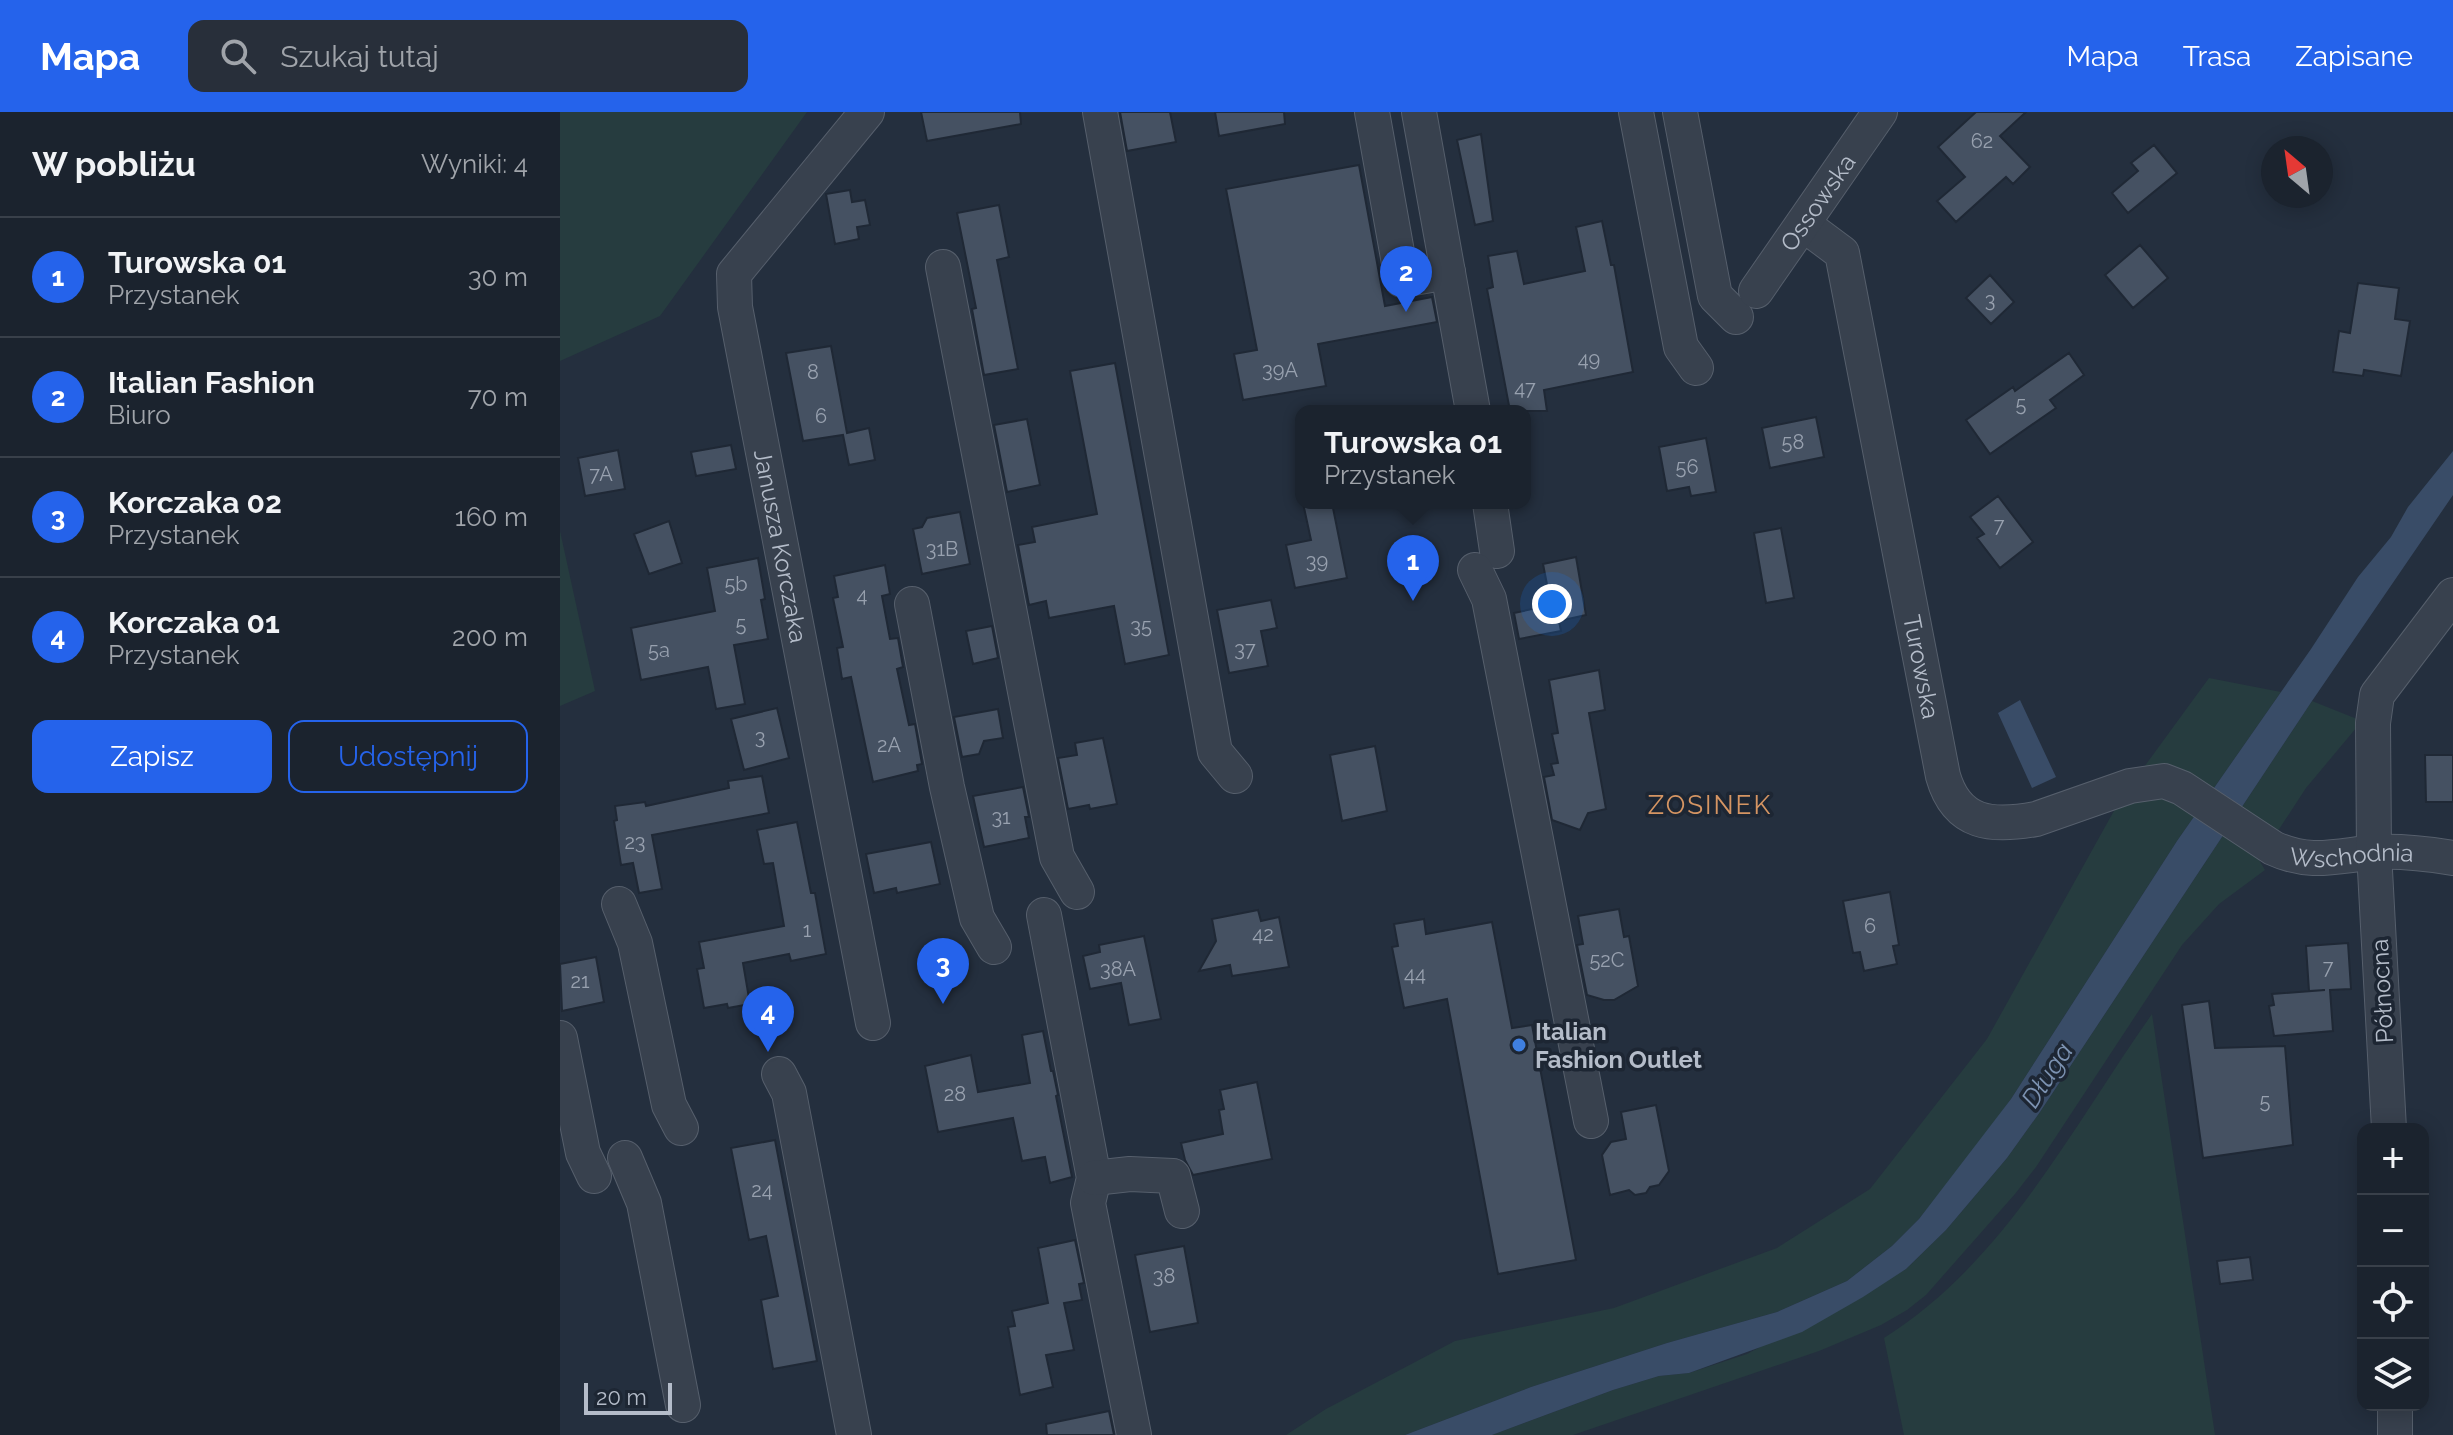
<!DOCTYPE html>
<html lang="pl">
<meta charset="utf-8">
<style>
body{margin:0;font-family:Raleway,sans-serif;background:#282f3a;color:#f1f3f6}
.controls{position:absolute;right:24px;bottom:24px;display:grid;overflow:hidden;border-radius:16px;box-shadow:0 4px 20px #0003}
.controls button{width:72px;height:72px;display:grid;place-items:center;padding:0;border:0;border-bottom:2px solid #39404a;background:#1b232e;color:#f1f3f6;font:40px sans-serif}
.compass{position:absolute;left:1701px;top:24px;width:72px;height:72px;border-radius:50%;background:#1b232e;box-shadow:0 4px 20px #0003;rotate:331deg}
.scale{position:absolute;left:24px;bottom:20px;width:88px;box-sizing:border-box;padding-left:8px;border:4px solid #b4bcc9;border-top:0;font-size:22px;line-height:28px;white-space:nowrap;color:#b4bcc9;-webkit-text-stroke:6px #1d2633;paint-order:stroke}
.you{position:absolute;left:992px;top:492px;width:28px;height:28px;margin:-20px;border:6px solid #fff;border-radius:50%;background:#1a73e8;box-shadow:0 0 0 12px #1a73e833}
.badge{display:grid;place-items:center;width:52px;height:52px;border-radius:50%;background:#2563eb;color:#fff;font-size:26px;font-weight:700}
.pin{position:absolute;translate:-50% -66px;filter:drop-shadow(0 2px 4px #0008)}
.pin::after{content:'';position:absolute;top:42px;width:28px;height:24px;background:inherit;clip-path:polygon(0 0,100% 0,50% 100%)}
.popup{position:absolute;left:735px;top:293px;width:236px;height:104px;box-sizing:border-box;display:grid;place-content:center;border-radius:16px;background:#1b232e;filter:drop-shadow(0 2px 6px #0005);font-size:26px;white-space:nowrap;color:#a0a4aa}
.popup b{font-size:30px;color:#f1f3f6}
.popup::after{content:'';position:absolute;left:50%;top:100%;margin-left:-16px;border:16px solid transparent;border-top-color:#1b232e}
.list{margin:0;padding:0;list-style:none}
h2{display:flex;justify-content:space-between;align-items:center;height:104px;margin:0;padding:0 32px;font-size:34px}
h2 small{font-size:26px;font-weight:400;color:#a0a4aa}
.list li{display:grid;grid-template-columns:52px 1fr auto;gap:24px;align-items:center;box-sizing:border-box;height:120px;padding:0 32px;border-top:2px solid #39404a}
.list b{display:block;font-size:30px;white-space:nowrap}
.list p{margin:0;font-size:26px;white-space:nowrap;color:#a0a4aa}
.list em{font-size:26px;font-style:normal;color:#a0a4aa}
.actions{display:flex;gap:16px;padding:24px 32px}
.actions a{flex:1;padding:18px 0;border:2px solid #2563eb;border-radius:16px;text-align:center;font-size:28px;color:#2563eb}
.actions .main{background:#2563eb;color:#fff}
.icon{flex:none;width:44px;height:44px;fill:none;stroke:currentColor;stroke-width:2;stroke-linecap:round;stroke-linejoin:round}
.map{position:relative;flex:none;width:1893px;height:1323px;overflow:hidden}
header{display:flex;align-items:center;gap:48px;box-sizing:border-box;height:112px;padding:0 40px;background:#2563eb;color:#fff}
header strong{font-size:38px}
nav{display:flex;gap:44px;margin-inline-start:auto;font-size:28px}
.search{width:560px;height:72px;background:#282f3a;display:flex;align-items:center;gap:20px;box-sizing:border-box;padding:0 28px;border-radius:16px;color:#a0a4aa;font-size:30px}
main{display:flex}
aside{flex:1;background:#1b232e}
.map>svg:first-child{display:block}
.green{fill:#263c3f}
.water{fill:#394c67}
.building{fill:#455162;stroke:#1f2835;stroke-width:2}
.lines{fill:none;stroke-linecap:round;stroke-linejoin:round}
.minor-casing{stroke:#565f6c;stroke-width:36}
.minor{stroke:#38414e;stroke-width:34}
.shop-dot{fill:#3f7fe0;stroke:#1d2633;stroke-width:3}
.labels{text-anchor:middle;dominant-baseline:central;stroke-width:7;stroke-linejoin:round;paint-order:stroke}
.number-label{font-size:20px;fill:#98a1af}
.street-label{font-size:24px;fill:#b4bcc9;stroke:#1d2633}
.poi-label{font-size:24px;font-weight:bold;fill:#b4bcc9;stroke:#1d2633;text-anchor:start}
.neighbourhood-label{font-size:26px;letter-spacing:2px;fill:#d59563;stroke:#1d2633}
.water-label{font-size:26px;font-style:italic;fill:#7c92b1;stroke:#1d2633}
</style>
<header>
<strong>Mapa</strong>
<div class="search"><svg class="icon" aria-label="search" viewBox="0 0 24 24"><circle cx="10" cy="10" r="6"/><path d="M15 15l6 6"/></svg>Szukaj tutaj</div>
<nav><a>Mapa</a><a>Trasa</a><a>Zapisane</a></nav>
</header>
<main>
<aside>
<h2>W pobliżu<small>Wyniki: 4</small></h2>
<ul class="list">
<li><span class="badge">1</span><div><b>Turowska 01</b><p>Przystanek</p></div><em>30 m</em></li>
<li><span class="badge">2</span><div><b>Italian Fashion</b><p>Biuro</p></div><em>70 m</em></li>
<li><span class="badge">3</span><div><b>Korczaka 02</b><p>Przystanek</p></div><em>160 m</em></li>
<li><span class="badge">4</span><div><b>Korczaka 01</b><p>Przystanek</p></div><em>200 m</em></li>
</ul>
<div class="actions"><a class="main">Zapisz</a><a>Udostępnij</a></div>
</aside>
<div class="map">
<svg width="1893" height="1323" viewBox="0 0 1893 1323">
<rect width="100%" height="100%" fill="#242f3e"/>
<path class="green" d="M 0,0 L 247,0 L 100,204 L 0,249 Z
M 0,419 L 35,579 L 0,594 Z
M 1649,566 L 1721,580 L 1617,729 L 1451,987 L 1420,1030 L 1359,1107 L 1332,1134 L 1287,1169 L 1217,1200 L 1107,1231 L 971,1275 L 845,1323 L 726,1323 L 766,1297 L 895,1229 L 1054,1196 L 1217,1136 L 1310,1077 L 1427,927 L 1560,688 Z
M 1752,589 L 1802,609 L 1746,676 L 1699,748 L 1705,758 L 1659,792 L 1622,833 L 1476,1055 L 1455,1082 L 1366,1183 L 1347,1198 L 1321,1213 L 1259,1239 L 1013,1323 L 932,1323 L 1053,1278 L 1099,1264 L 1129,1261 L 1187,1242 L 1346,1157 L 1386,1118 L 1447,1046 L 1480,1000 Z
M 1592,902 L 1655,1323 L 1344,1323 L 1324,1226 C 1445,1150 1512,1015 1592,902 Z"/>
<path class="water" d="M 1893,339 L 1893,383 L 1752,589 L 1480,1000 L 1447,1046 L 1386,1118 L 1346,1157 L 1303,1185 L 1242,1220 L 1129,1261 L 1099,1264 L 1053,1278 L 932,1323 L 845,1323 L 971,1275 L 1107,1231 L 1217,1200 L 1287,1169 L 1332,1134 L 1359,1107 L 1451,987 L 1617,729 L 1751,537 L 1798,465 L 1831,425 L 1848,395 Z
M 1460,588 L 1496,665 L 1472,676 L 1438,601 Z"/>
<path class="building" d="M 361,0 L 460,0 L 461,12 L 367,29 Z
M 560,0 L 610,0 L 616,30 L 567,39 Z
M 655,0 L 724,0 L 725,12 L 659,24 Z
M 1416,0 L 1466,0 L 1440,24 L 1470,55 L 1453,72 L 1446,65 L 1396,110 L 1377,89 L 1405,65 L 1378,35 Z
M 921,22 L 933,109 L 915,113 L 897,28 Z
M 1594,33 L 1617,61 L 1568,101 L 1552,81 L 1578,59 L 1571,51 Z
M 799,53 L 825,194 L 872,185 L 877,210 L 758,232 L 766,274 L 683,288 L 674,242 L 697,238 L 666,77 Z
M 290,78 L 292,90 L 305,88 L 310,113 L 297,115 L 299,127 L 275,132 L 266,82 Z
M 439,93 L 449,145 L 437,148 L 458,257 L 424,263 L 412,197 L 416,196 L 397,101 Z
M 1042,109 L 1051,153 L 1054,153 L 1073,260 L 984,278 L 987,299 L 950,299 L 927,177 L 933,175 L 928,144 L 957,139 L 964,172 L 1025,159 L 1016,115 Z
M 1580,133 L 1608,166 L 1573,196 L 1545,163 Z
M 1430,163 L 1454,190 L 1431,212 L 1406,186 Z
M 1798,171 L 1839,176 L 1835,207 L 1850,209 L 1841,264 L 1804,258 L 1803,264 L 1773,260 L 1779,219 L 1790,221 Z
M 271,234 L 287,321 L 309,316 L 315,348 L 289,353 L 283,323 L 243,329 L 226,241 Z
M 1509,241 L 1524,263 L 1490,288 L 1496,296 L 1430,342 L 1406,308 L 1453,275 L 1455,279 Z
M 555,251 L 609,543 L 565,552 L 554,494 L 489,506 L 486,489 L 469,493 L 458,433 L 475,430 L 472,415 L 537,402 L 510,259 Z
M 1256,305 L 1264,345 L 1210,356 L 1202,316 Z
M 467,307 L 480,373 L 447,380 L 434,313 Z
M 1146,326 L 1156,380 L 1131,384 L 1129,375 L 1107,379 L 1099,335 Z
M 171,333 L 176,357 L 136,364 L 131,340 Z
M 58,338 L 65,377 L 25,384 L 18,346 Z
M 1438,384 L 1473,430 L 1440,456 L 1417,426 L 1424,422 L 1410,405 Z
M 743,391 L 772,391 L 787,466 L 735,476 L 726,433 L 751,428 Z
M 400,400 L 410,452 L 362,462 L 353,417 L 362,415 L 367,406 Z
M 109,409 L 122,451 L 89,462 L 74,422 Z
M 1221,416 L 1234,486 L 1206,491 L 1194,421 Z
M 1016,445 L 1026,503 L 999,509 L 1001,519 L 959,527 L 954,501 L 991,493 L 983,452 Z
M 198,446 L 205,487 L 201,488 L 208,527 L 174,533 L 185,592 L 156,597 L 148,555 L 81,568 L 71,516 L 155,499 L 147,456 Z
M 325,453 L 330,482 L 322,484 L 330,527 L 338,526 L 343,555 L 337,557 L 349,613 L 355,612 L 362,652 L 357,653 L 358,659 L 313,670 L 291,565 L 282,567 L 277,536 L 283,535 L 273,486 L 278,485 L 274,464 Z
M 711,488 L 717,516 L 701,519 L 708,554 L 669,561 L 657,498 Z
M 432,514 L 438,546 L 413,552 L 406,519 Z
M 1039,558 L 1045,598 L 1029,601 L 1046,697 L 1028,701 L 1020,718 L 992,708 L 984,665 L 994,663 L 991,652 L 998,651 L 992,622 L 998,621 L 989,568 Z
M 217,596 L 229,646 L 184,658 L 171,607 Z
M 438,597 L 443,626 L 424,629 L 419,642 L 402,645 L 394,605 Z
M 543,626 L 557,692 L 530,697 L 529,693 L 508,697 L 498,646 L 517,643 L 515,631 Z
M 815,634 L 827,699 L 782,709 L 770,643 Z
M 1865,643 L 1893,643 L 1893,690 L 1866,690 Z
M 202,664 L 209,701 L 92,723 L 102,777 L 79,781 L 73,751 L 61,753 L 54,709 L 57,708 L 55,694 L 85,690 L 86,694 L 169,676 L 168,669 Z
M 463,675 L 469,705 L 465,705 L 469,726 L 424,735 L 413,684 Z
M 237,710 L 251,781 L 255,781 L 266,842 L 231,849 L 229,842 L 183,851 L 190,892 L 168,896 L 167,892 L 144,896 L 137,857 L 144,856 L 139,830 L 224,814 L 213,751 L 204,752 L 197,718 Z
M 371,730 L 380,772 L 337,781 L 336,776 L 314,781 L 306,742 Z
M 1330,780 L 1339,833 L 1333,834 L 1337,852 L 1304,859 L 1300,840 L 1293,841 L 1283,789 Z
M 1059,797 L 1064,825 L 1069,824 L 1078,874 L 1054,888 L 1044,888 L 1027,883 L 1017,833 L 1023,832 L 1018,804 Z
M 698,798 L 701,809 L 719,805 L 729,855 L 672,864 L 670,853 L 639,859 L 656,829 L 652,807 Z
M 864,807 L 866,822 L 932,810 L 952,916 L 972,913 L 1016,1148 L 938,1162 L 887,887 L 844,896 L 832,835 L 838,834 L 834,812 Z
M 584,824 L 601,907 L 569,913 L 561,871 L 530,877 L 523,844 L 540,840 L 539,833 Z
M 1788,831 L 1791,877 L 1770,878 L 1773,919 L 1714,924 L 1709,894 L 1714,893 L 1712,882 L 1765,878 L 1749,879 L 1746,834 Z
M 36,845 L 44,890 L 2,899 L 0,852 Z
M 1649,889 L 1655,936 L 1725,934 L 1733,1033 L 1643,1046 L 1622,893 Z
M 483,919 L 491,959 L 493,959 L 498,983 L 496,984 L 512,1065 L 490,1071 L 485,1045 L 462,1049 L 453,1006 L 378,1020 L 365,954 L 411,943 L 418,980 L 470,971 L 462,923 Z
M 697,970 L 712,1047 L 633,1063 L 625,1048 L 621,1031 L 663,1022 L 659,998 L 664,997 L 660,978 Z
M 1096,993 L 1109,1059 L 1099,1073 L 1090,1075 L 1086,1081 L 1075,1083 L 1069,1078 L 1050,1083 L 1042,1043 L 1051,1030 L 1066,1027 L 1061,1000 Z
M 215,1028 L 257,1249 L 213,1257 L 201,1188 L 218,1184 L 206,1124 L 189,1128 L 171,1036 Z
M 515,1128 L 524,1171 L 519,1172 L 522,1188 L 504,1191 L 514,1238 L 486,1243 L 493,1275 L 460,1283 L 448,1215 L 455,1214 L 452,1199 L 488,1191 L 478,1136 Z
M 624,1134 L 638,1211 L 590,1220 L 575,1143 Z
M 1690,1145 L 1693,1168 L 1660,1172 L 1657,1149 Z
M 549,1299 L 554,1323 L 487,1323 L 486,1312 Z"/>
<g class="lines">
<g class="minor-casing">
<g id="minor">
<path id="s1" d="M 307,0 L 174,162 L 175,195 L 313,911"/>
<path d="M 540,0 L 655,640 L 675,664"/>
<path d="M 812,0 L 842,168 L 888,160"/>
<path d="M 859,0 L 913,299"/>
<path d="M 1076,0 L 1121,235 L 1136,256"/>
<path d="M 1120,0 L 1155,184 L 1176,205"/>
<path id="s2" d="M 1243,112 L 1282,141 L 1383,664 C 1397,713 1432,715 1476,707 L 1570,674 L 1604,669 L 1622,676 L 1713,736 C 1752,754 1778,743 1818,740 C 1844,739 1868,742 1893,746"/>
<path d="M 383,155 L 497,745 L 517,780"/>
<path id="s3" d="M 1196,179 L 1320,0"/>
<path d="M 930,391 L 937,439"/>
<path d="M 915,458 L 929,487 L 1031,1009"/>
<path d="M 352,492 L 387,675 L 417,806 L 434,835"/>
<path d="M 59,792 L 75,831 L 109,993 L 121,1016"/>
<path d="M 484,803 L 534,1066 L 528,1091 L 574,1323"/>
<path d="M 0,926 L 23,1041 L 34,1064"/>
<path d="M 219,962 L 229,981 L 294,1323"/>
<path d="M 1829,1017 L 1814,740 L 1813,611 L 1817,583 L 1893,483"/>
<path d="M 65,1046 L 84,1091 L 123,1293"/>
<path d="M 534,1066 L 570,1062 L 613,1064 L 622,1099"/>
<path d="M 1835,1293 L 1835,1323"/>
</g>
</g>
<use href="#minor" class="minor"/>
</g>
<circle class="shop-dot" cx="959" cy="933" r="8"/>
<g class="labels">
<g class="number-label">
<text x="1422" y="29">62</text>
<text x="1430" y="188">3</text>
<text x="1029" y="247">49</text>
<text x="720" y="258">39A</text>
<text x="253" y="260">8</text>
<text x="965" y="276">47</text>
<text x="1461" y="292">5</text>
<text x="261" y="304">6</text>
<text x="1233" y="330">58</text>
<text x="1127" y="355">56</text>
<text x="41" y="362">7A</text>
<text x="1439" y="413">7</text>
<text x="382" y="437">31B</text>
<text x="757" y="449">39</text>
<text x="176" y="472">5b</text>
<text x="302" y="483">4</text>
<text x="181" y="512">5</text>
<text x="581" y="514">35</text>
<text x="685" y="537">37</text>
<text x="99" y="538">5a</text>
<text x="200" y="625">3</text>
<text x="329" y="633">2A</text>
<text x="441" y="705">31</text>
<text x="75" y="730">23</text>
<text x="1310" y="814">6</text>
<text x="247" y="818">1</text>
<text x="703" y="822">42</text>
<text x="1047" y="848">52C</text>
<text x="1768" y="855">7</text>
<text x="558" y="857">38A</text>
<text x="855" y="862">44</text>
<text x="20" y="869">21</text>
<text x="395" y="982">28</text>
<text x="1705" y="989">5</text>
<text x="202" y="1078">24</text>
<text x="604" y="1164">38</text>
</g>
<g class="street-label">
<text stroke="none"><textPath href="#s3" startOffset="108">Ossowska</textPath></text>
<text stroke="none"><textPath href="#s1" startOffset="486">Janusza Korczaka</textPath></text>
<text stroke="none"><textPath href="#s2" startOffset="470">Turowska</textPath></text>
<text stroke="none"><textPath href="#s2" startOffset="1040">Wschodnia</textPath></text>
<text transform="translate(1822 879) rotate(-93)">Północna</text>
</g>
<g class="poi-label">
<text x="975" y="919">Italian<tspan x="975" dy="28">Fashion Outlet</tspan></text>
</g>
<g class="neighbourhood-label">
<text x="1150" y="693">ZOSINEK</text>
</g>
<g class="water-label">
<text transform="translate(1487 963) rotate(-57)">Długa</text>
</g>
</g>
</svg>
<div class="controls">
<button>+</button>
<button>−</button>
<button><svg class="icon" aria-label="locate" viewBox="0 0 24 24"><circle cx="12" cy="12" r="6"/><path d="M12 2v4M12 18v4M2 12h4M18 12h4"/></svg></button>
<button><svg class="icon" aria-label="layers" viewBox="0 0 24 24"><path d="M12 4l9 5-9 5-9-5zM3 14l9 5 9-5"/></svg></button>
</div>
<svg class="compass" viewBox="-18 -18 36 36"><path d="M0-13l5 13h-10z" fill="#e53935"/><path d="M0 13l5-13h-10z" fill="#a0a4aa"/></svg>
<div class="scale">20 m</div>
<div class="you"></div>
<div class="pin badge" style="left:853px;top:489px">1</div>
<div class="popup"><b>Turowska 01</b>Przystanek</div>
<div class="pin badge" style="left:846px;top:200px">2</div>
<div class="pin badge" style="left:383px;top:892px">3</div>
<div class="pin badge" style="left:208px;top:940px">4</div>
</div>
</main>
